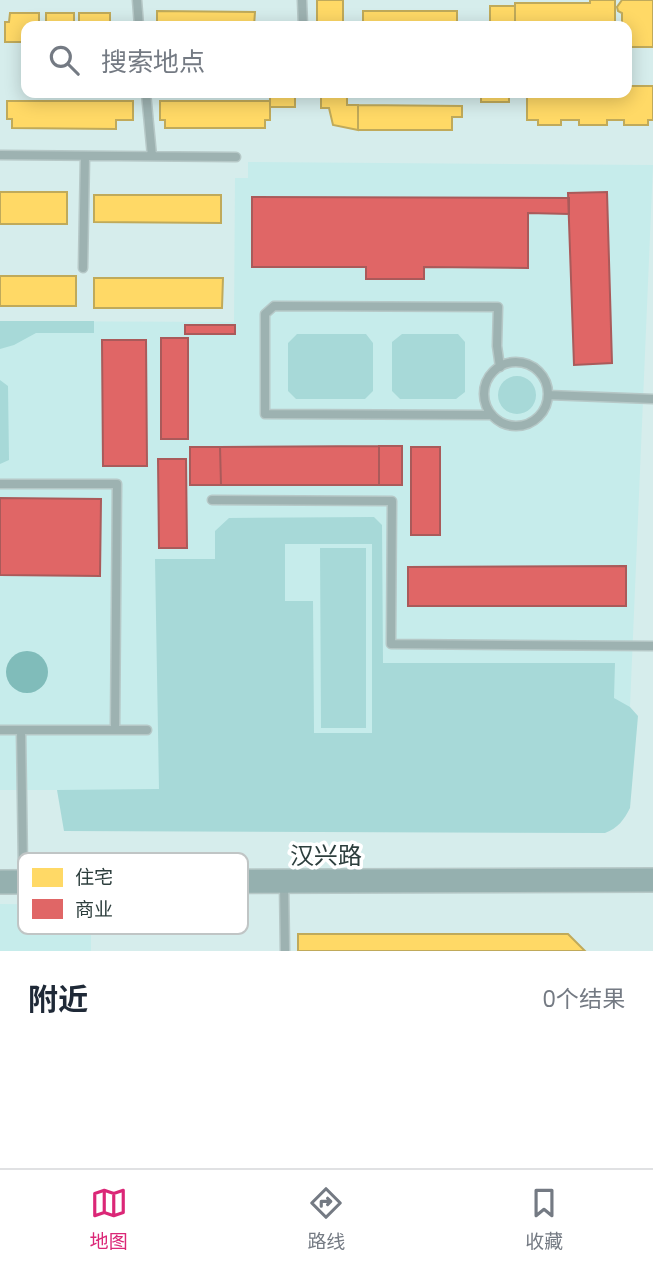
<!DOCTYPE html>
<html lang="zh">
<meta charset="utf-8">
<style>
body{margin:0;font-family:"Exo 2","Noto Sans SC",sans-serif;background:#f6f6f7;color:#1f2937}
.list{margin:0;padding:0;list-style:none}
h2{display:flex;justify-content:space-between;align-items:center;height:91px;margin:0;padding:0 28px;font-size:30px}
h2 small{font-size:23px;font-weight:400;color:#747a83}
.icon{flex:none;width:38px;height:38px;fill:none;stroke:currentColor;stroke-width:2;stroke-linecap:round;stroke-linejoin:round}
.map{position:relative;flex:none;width:653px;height:951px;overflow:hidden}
.search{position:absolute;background:#fff;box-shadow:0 4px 18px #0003;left:21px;right:21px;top:21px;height:77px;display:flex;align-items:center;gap:18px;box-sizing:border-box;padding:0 24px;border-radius:14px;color:#747a83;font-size:26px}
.sheet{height:217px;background:#fff}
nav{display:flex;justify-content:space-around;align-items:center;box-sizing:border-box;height:98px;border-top:2px solid #e0e1e3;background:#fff;font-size:19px;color:#747a83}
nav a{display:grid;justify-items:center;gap:4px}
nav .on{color:#db2777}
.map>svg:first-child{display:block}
.built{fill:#c6eceb}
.green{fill:#a7d9d8;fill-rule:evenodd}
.water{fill:#80bcba}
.homes{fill:#ffd966;stroke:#c0aa5a;stroke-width:2}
.shops{fill:#e06666;stroke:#aa5a5a;stroke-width:2}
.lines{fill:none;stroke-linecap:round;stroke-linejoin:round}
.lane-casing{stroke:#b6c8c7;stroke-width:11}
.secondary-casing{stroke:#b6c8c7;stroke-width:26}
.lane{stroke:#9db2b1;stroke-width:8}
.secondary{stroke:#95b0af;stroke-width:23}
.labels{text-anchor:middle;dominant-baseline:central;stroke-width:7;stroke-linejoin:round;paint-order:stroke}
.street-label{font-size:24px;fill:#2d3e3d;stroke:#fff}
.key{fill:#fff;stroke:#c0c5c5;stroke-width:2}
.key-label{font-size:19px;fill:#2d3e3d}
</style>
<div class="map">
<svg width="653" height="951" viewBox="0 0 653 951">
<rect width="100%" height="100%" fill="#d6edec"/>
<path class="built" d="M 248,162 L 653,165 L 627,777 L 617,790 L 0,790 L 0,321 L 234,322 L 235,178 L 248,178 Z
M 0,904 L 91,905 L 91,951 L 0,951 Z"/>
<path class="green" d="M 0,321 L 94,321 L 94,333 L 36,333 L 14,345 L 0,349 Z
M 297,334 L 366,334 L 373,343 L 373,391 L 365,399 L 296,399 L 288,391 L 288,343 Z
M 402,334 L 458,334 L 465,342 L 465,392 L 456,399 L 400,399 L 392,391 L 392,342 Z
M498 395a19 19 0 1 1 38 0a19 19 0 1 1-38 0Z
M 0,380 L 8,386 L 9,460 L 0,464 Z
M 374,517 L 382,525 L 383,663 L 615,663 L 614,698 L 630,707 L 638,716 L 630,808 C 624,820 618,828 605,833 L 64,831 L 57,790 L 159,789 L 155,559 L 215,559 L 215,531 L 229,518 ZM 285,544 L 372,544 L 372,733 L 314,733 L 313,601 L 285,601 Z
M 320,548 L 366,548 L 366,728 L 321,728 Z"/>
<path class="water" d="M6 672a21 21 0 1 1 42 0a21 21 0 1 1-42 0Z"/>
<path class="homes" d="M 317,0 L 343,0 L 343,26 L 317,26 Z
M 590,0 L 615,0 L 615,24 L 515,24 L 515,3 L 590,3 Z
M 622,0 L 653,0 L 653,47 L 627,47 L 627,26 L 618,26 L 622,25 L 622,13 L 618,11 L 617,7 Z
M 490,6 L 515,6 L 515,26 L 490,26 Z
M 157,11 L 255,12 L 254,26 L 157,26 Z
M 363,11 L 457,11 L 457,26 L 363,26 Z
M 10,13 L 39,13 L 39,22 L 46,22 L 46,13 L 74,13 L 74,22 L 79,22 L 79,13 L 110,13 L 110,22 L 114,22 L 114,26 L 26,26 L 26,42 L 5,42 L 5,22 L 9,22 Z
M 627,86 L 653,86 L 653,120 L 648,120 L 648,125 L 624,125 L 624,120 L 607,120 L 607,125 L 579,125 L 579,120 L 561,120 L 561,125 L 538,125 L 538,120 L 527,120 L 527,93 L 627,93 Z
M 270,93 L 295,93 L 295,107 L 270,107 Z
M 321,93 L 347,93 L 347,105 L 358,105 L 358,130 L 333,125 L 329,108 L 321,108 Z
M 481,93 L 509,93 L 509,102 L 481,102 Z
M 7,101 L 133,101 L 133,120 L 116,120 L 116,129 L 12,128 L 12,119 L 7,119 Z
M 160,101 L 270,101 L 270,120 L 265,120 L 265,128 L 165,128 L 165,120 L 160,120 Z
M 358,105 L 462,106 L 462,117 L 452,117 L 452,130 L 358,130 Z
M 0,192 L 67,192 L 67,224 L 0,224 Z
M 94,195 L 221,195 L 221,223 L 94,222 Z
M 0,276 L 76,276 L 76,306 L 0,306 Z
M 94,278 L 223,278 L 222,308 L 94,308 Z
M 298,934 L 568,934 L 585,951 L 298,951 Z"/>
<path class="shops" d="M 607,192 L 612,363 L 574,365 L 568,193 Z
M 252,197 L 569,198 L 569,214 L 528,213 L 528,268 L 424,267 L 424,279 L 366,279 L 366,267 L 252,267 Z
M 185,325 L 235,325 L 235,334 L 185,334 Z
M 161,338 L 188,338 L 188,439 L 161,439 Z
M 102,340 L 146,340 L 147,466 L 103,466 Z
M 379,446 L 402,446 L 402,485 L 379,485 Z
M 379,446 L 379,485 L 221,485 L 220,447 Z
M 190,447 L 220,447 L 221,485 L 190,485 Z
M 411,447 L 440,447 L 440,535 L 411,535 Z
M 158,459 L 186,459 L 187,548 L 159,548 Z
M 0,498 L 101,499 L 100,576 L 0,575 Z
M 626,566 L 626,606 L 408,606 L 408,567 Z"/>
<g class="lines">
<g class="lane-casing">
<path id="lane" d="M 137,0 L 139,26
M 302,0 L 303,26
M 146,93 L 152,156
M 0,155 L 236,157
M 83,268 L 85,156
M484 394a32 32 0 1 1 64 0a32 32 0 1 1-64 0Z
M 548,395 L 653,399
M 492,415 L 265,414 L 265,314 L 274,306 L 498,307 L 497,346 L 500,367
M 0,484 L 117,484 L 115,730
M 212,500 L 392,501 L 391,644 L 653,646
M 0,730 L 147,730
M 21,730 L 23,868
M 284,883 L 285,951"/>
</g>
<g class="secondary-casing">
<path id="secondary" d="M 0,882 L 653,880"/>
</g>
<use href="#lane" class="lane"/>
<use href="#secondary" class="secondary"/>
</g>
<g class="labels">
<g class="street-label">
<text x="326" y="854">汉兴路</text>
</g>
</g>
<rect x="18" y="853" width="230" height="81" rx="10" class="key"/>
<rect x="32" y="868" width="31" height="19" fill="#ffd966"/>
<rect x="32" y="899" width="31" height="20" fill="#e06666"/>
<g class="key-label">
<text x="75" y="884">住宅</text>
<text x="75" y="916">商业</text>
</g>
</svg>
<div class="search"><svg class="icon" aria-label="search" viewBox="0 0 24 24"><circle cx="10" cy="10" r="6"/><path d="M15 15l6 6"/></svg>搜索地点</div>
</div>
<section class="sheet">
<h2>附近<small>0个结果</small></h2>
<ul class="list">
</ul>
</section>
<nav>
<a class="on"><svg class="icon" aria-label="map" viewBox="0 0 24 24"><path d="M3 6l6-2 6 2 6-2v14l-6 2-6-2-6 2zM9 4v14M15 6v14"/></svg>地图</a>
<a><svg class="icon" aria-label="directions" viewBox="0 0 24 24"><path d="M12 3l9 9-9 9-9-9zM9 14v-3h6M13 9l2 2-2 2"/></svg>路线</a>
<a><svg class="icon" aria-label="saved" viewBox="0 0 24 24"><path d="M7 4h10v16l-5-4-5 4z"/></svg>收藏</a>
</nav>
